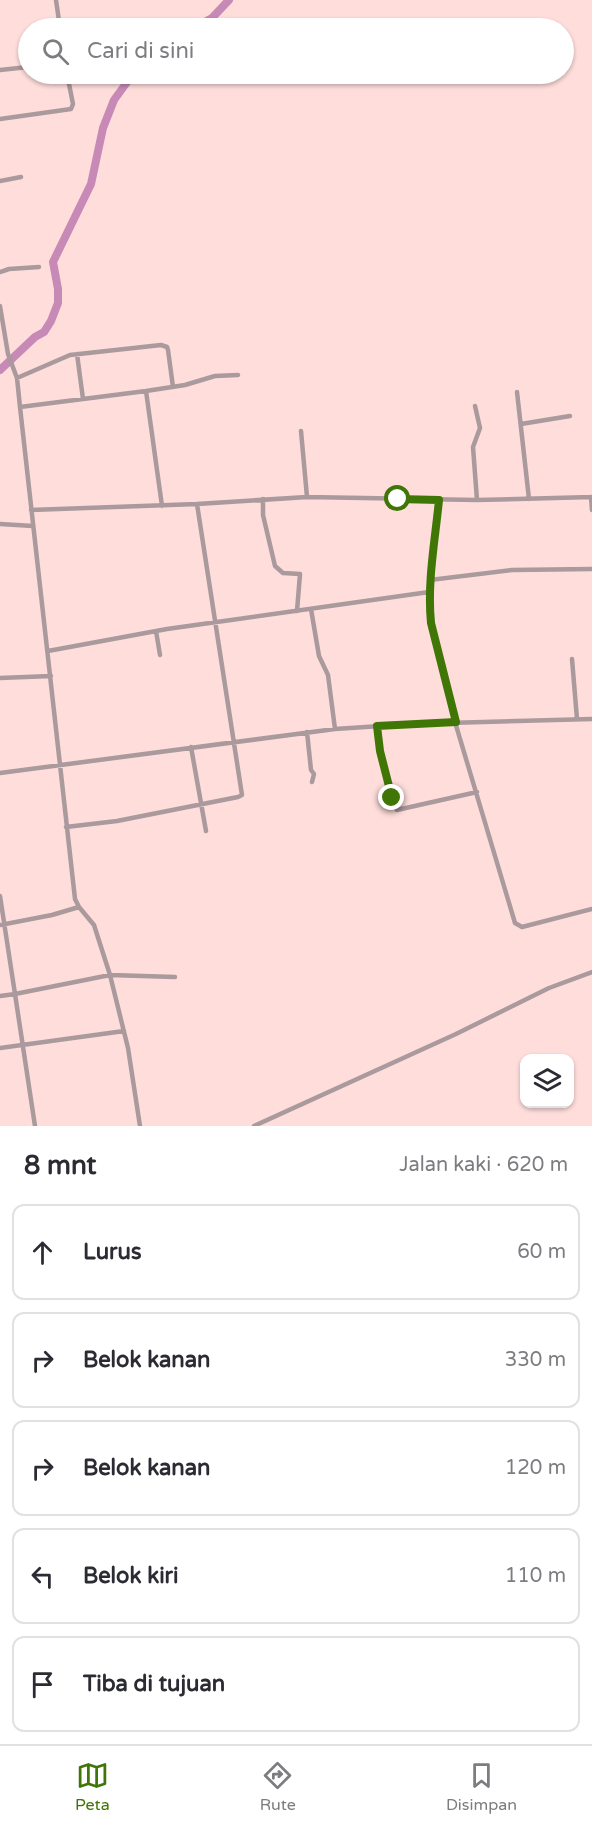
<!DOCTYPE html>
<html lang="id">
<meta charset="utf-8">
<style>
body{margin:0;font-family:"Varela Round",sans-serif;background:#f7f7f7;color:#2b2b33}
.controls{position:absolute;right:18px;bottom:18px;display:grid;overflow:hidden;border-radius:12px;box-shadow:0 2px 4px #0004}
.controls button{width:54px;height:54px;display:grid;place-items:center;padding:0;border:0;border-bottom:2px solid #e1e1e2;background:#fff;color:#2b2b33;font:30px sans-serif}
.stop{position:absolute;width:18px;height:18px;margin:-14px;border:4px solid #3f7605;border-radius:50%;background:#fff}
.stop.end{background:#3f7605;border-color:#fff;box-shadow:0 2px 6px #0008}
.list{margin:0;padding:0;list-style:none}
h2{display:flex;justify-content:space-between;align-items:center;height:78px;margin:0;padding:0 24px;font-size:26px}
h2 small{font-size:20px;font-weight:400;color:#7c7c81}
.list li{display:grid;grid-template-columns:39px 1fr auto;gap:18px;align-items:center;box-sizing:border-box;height:96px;margin:0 12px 12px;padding:0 12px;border:2px solid #e1e1e2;border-radius:12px}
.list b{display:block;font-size:22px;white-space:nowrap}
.list em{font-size:20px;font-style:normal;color:#7c7c81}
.icon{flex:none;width:33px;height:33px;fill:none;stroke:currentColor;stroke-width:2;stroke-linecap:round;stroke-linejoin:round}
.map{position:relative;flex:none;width:592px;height:1126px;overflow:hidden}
.search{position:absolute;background:#fff;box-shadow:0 2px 4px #0004;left:18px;right:18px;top:18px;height:66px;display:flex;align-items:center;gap:15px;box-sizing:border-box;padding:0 21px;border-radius:33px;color:#7c7c81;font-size:22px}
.sheet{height:618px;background:#fff}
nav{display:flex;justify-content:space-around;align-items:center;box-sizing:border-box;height:84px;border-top:2px solid #e1e1e2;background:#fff;font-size:16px;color:#7c7c81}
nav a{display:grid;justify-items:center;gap:3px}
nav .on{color:#3f7605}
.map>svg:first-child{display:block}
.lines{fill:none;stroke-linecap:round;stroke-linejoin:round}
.river{stroke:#c789b6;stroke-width:8}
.minor{stroke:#aa999d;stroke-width:4.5}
.route{stroke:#3f7605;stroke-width:8}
</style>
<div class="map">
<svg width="592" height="1126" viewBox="0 0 592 1126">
<rect width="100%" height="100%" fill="#fedddb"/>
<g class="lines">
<path class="river" d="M 194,28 L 212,18 L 229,0
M 0,370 L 35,337 L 44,332 L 51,321 L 58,303 L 58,289 L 53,262 L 91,184 L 103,128 L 114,100 L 133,74"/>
<path class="minor" d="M 56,0 L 60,28
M 0,70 L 28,67
M 0,119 L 71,109 L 73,104 L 67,74
M 0,181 L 21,177
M 0,272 L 9,269 L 39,267
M 0,306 L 8,354 L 17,378 L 20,407 L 75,899 L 79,907 L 94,925 L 110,975 L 128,1048 L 140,1126
M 77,354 L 83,399
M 17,378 L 70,355 L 161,345 L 167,347 L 168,350 L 173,387
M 146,391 L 162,506
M 517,392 L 529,499
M 475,406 L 480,428 L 473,447 L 477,500
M 20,407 L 146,391 L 185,385 L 215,376 L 238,375
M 521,424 L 570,416
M 301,431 L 307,497
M 591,497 L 592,510
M 263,499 L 263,515 L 275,566 L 283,573 L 300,574 L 297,611
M 439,500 L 429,592 L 431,623 L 455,722 L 515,923 L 522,927 L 592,909
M 31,510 L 197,504 L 307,497 L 477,500 L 592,497
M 0,524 L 33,526
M 430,580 L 512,570 L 592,569
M 311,609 L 319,656 L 328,675 L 335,729
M 156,631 L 160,655
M 48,651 L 167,629 L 429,592
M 572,659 L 577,719
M 0,678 L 51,676
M 377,726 L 384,770 L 397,810 L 477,792
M 307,732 L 311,770 L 314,774 L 312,782
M 191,747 L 206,831
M 0,773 L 335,729 L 411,724 L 592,719
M 66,827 L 117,821 L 238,797 L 242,795 L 197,504
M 0,896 L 15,994 L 110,975 L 175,977
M 0,925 L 52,915 L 79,907
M 0,996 L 15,994 L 35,1126
M 0,1048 L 124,1031
M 254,1126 L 456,1034 L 549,988 L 592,972"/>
</g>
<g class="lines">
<path class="route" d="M 392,798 L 380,751 L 377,726 L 456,722 L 431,623 C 427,582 435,541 439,500 L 398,499"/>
</g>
</svg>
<div class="controls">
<button><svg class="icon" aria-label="layers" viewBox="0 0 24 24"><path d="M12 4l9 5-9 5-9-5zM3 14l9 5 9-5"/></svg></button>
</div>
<div class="stop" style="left:398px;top:499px"></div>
<div class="stop end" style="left:392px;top:798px"></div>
<div class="search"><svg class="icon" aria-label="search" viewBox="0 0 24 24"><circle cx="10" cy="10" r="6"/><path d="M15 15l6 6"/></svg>Cari di sini</div>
</div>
<section class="sheet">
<h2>8 mnt<small>Jalan kaki · 620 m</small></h2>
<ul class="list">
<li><svg class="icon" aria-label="ahead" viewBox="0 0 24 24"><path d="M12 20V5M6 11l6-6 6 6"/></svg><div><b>Lurus</b></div><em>60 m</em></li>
<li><svg class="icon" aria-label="right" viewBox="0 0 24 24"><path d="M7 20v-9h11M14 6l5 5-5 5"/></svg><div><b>Belok kanan</b></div><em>330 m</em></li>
<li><svg class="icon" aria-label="right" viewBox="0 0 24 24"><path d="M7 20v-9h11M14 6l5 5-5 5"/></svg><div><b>Belok kanan</b></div><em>120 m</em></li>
<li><svg class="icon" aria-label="left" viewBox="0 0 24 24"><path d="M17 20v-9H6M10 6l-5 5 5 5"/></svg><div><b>Belok kiri</b></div><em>110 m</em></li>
<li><svg class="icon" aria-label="arrive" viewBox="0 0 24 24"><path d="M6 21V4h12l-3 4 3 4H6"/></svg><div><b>Tiba di tujuan</b></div></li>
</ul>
</section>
<nav>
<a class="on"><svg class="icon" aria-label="map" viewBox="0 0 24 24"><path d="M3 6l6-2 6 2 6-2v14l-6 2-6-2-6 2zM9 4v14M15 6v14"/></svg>Peta</a>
<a><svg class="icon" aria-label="directions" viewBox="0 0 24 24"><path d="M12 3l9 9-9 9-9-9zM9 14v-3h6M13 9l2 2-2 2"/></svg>Rute</a>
<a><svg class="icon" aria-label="saved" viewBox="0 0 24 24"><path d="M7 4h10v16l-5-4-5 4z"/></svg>Disimpan</a>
</nav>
